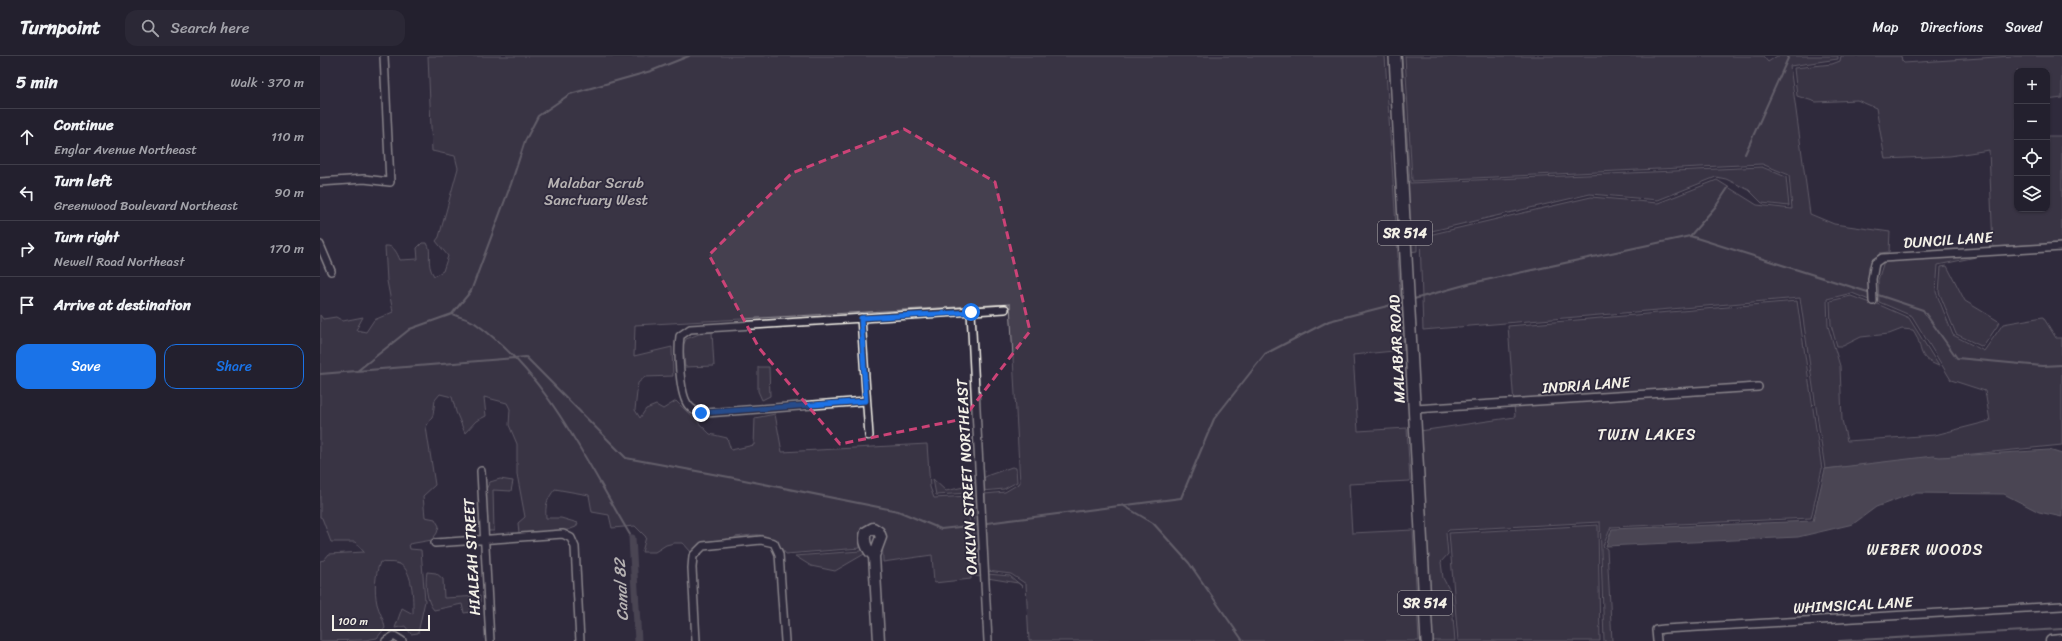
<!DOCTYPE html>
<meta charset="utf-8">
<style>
body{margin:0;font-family:Sriracha,sans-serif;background:#2b2836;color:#f1f3f6}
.controls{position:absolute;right:12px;top:12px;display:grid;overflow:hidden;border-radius:8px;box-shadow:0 1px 3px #0004}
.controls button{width:36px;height:36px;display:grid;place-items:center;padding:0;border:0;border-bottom:1px solid #403e4a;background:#23202e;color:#f1f3f6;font:20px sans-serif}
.scale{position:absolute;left:12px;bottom:10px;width:98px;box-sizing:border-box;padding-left:4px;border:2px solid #f4f1e8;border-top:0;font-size:11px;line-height:14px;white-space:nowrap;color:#f4f1e8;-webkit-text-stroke:3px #2f2a3d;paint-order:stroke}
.stop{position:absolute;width:12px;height:12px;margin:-9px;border:3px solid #1a73e8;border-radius:50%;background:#fff}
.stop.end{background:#1a73e8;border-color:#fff;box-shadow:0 1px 4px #0008}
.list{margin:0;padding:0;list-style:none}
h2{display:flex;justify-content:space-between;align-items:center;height:52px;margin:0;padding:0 16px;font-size:17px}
h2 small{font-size:13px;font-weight:400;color:#a3a3aa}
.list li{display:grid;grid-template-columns:26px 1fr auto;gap:12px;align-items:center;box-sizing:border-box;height:56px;padding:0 16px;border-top:1px solid #403e4a}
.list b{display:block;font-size:15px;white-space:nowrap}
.list p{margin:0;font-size:13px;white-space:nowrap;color:#a3a3aa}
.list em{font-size:13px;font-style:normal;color:#a3a3aa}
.actions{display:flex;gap:8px;padding:12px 16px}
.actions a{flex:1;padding:9px 0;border:1px solid #1a73e8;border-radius:12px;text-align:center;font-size:14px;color:#1a73e8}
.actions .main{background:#1a73e8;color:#fff}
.icon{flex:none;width:22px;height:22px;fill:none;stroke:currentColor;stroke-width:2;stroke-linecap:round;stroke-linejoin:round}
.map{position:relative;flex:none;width:1742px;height:585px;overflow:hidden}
header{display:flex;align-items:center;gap:24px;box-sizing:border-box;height:56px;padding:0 20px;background:#23202e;border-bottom:1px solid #403e4a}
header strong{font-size:19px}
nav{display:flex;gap:22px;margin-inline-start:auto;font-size:14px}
.search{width:280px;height:36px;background:#2b2836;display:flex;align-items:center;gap:10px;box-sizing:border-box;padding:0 14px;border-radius:12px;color:#a3a3aa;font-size:15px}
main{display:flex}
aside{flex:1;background:#23202e}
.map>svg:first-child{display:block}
.green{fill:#454050;stroke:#9c989c}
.water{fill:#6a6670;stroke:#a19ea0}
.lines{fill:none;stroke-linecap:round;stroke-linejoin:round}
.stream{stroke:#a19ea0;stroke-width:2}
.canal{stroke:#6a6670;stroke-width:7}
.street-casing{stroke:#f4f1e8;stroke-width:10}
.secondary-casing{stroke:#f4f1e8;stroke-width:13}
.primary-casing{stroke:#f4f1e8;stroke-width:14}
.street{stroke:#2f2a3d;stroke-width:7}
.secondary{stroke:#2f2a3d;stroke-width:10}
.primary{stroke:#2f2a3d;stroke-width:11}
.route{stroke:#1a73e8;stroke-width:5}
.marked{fill:none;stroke:#cc4377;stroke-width:3;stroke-dasharray:8 5;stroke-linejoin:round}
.labels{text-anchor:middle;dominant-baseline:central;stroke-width:3.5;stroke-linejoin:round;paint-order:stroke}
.shield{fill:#2f2a3d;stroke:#b9b5b5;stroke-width:1}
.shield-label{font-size:14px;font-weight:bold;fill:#f4f1e8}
.park-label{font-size:15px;fill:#b7b3b3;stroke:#2f2a3d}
.street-label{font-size:15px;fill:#f4f1e8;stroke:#2f2a3d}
.neighbourhood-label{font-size:16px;letter-spacing:1px;fill:#f4f1e8;stroke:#2f2a3d}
.water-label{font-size:16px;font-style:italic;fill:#b6b2b2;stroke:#2f2a3d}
</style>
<header>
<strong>Turnpoint</strong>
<div class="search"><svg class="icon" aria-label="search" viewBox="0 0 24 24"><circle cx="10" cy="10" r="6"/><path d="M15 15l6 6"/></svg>Search here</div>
<nav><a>Map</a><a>Directions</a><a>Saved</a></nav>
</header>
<main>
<aside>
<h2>5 min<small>Walk · 370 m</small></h2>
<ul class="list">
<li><svg class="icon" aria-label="ahead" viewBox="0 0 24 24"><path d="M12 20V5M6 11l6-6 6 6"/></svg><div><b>Continue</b><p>Englar Avenue Northeast</p></div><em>110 m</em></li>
<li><svg class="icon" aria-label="left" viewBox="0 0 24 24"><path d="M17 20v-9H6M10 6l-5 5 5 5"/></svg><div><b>Turn left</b><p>Greenwood Boulevard Northeast</p></div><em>90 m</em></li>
<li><svg class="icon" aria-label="right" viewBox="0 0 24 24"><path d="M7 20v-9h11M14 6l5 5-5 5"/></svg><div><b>Turn right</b><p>Newell Road Northeast</p></div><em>170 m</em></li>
<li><svg class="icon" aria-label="arrive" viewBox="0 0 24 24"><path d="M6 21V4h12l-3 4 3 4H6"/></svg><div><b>Arrive at destination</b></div></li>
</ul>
<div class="actions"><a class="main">Save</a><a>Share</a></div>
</aside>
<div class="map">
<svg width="1742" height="585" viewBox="0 0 1742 585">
<rect width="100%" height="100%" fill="#2f2a3d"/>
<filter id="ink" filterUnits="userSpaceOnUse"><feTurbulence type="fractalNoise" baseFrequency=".025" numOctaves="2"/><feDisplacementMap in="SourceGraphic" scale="8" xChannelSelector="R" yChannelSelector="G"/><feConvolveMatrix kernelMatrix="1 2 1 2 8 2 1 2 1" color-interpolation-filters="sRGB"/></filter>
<g filter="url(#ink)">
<path class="green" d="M 108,0 L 1065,0 L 1084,294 L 1033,299 L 1038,375 L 1087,372 L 1090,425 L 1029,428 L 1032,477 L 1093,474 L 1099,585 L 709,585 L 706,528 L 691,518 L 667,515 L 665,438 L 685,436 L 700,427 L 690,248 L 315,269 L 314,300 L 352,291 L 353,320 L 325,321 L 318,327 L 315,354 L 320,362 L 326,353 L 336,349 L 343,353 L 356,345 L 390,378 L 407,382 L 411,394 L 434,389 L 435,362 L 455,358 L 462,396 L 607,388 L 610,431 L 614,442 L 649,440 L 651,523 L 614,527 L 612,499 L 563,506 L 562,475 L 559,469 L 549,468 L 540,477 L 540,492 L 466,498 C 449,475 442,478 415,481 L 415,483 L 381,488 L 371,496 L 363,487 L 354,487 L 346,489 L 335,496 L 322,496 L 326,481 L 315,470 L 292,472 L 289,459 L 272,456 L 269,439 L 235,433 C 227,443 225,449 226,462 L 241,462 L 258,467 L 256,471 L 248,474 L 199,477 L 198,467 L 205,461 L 197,418 L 197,388 L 189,369 L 190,353 L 187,347 L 164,341 L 166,360 L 156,365 L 145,377 L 136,356 L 132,341 L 120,338 L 115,344 L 113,359 L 106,371 L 115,429 L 103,440 L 105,461 L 115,463 L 119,470 L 117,477 L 112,484 L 89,488 L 90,493 L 101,494 L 105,545 L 98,577 L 91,578 L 85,570 L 75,572 L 82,552 L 93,558 C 93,544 94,510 76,507 C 71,506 65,507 60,506 C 55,519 54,534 57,548 C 59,556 64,563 65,572 L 57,582 L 45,584 L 0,585 L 0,505 L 4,504 L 9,498 L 44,496 L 35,486 L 11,486 L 2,462 L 0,461 L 0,259 L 3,263 L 16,261 L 23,265 L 43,261 L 36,274 L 46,276 L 54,264 L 73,256 L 67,225 L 65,190 C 74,189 77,197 80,204 L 98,203 L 97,192 L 102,187 L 107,187 C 113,196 105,207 114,220 L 123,215 L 128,200 L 116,185 L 119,181 L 138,112 L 135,100 L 112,95 Z
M 1079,0 L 1082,0 L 1090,127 L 1442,111 L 1466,121 L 1469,150 L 1442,147 L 1429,134 L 1406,123 L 1396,121 L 1338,144 L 1270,138 L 1099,178 L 1097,181 L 1097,195 L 1090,196 Z
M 1085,0 L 1443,0 L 1448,6 L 1457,0 L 1518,0 L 1518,3 L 1470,10 L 1490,158 L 1514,168 L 1570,176 L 1569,196 L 1560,197 L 1549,210 L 1549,244 L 1532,237 L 1507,243 L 1508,270 L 1520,310 L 1522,364 L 1527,385 L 1615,379 L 1670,365 L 1665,335 L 1631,324 L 1592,260 L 1559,246 L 1558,224 L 1564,205 L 1654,198 L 1656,201 L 1618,209 L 1616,236 L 1633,279 L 1664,295 L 1683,268 L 1723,261 L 1736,282 L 1742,282 L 1742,389 L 1505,413 L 1480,242 L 1103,274 L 1100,181 L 1271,141 L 1338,147 L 1397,124 L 1437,149 L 1472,153 L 1469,119 L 1442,108 L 1092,125 Z
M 1521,0 L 1581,0 L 1582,5 L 1584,7 L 1692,0 L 1742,0 L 1742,42 L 1727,44 L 1727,15 L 1697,15 L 1697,153 L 1727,153 L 1727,80 L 1742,80 L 1742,187 L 1673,191 L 1669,94 L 1630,100 L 1565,103 L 1556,52 L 1537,44 L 1496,46 L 1477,40 L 1474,12 L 1512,8 L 1520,5 Z
M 1561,204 L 1555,223 L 1555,247 L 1589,262 L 1619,310 C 1594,301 1605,291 1593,274 L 1582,273 L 1569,278 L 1541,281 L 1523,290 L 1517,290 L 1511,269 L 1510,245 L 1531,240 L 1550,247 L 1553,210 Z
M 1627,210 L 1645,245 L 1680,266 L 1663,291 L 1636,278 L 1619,236 L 1621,211 Z
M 1477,245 L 1502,413 L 1491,462 L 1291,471 L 1283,490 L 1287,493 L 1292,585 L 1284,585 L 1280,466 L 1129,474 L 1126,477 L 1128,498 L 1121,506 L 1123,522 L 1131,537 L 1135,585 L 1111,585 L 1100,375 L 1195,361 L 1188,270 Z
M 392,276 L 394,310 L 365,311 L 363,290 L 366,283 L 379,278 Z
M 438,311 L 449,311 L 450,340 L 442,344 L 438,335 Z
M 692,411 L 696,412 L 697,426 L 684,433 L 663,435 L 667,518 L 690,520 L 703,531 L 698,527 L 655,520 L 653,439 L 649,437 L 616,439 L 613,423 L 626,435 L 648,430 L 669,419 Z
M 180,423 L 193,425 L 191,435 L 173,434 L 174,475 L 167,475 L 166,433 L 170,426 Z
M 1278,469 L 1280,585 L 1138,585 L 1129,477 Z
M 543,492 L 546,497 L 515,515 L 491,510 L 475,500 L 540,495 Z
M 107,516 L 116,517 L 123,523 L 124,542 L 160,540 L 160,550 L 158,555 L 144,557 L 142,548 L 114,554 C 106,546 105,526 107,516 Z"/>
<path class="water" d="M 1729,394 L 1742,398 L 1742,461 L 1719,456 L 1684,438 L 1594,437 L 1556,451 L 1533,468 L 1478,481 L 1286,490 L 1292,473 L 1493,465 L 1505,413 L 1613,400 L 1620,401 Z"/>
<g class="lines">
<path class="stream" d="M 1425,98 L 1469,0
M 1370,180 L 1396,150 L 1408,132
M 1555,238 L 1603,254 L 1637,302 L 1722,310 L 1742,309
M 1094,243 L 1152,227 L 1370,180 L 1551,237
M 132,258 C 139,261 149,263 155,267 C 229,320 266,406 312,482
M 36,316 L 90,273 L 132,258 L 151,235 L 191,128 L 205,85 L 218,60 L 250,38 L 331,15 L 369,0
M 0,318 L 206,301 L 306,402 L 409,421 L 578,455 L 621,473 L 657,469
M 804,450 L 833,467 L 869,507 L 923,585
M 667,467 L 861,442 L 894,363 L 945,298 L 1009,265 L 1083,246
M 1519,585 L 1742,573"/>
<path class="canal" d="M 312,482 L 318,585"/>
<g class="street-casing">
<path id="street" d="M 0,126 L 44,123 L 70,126 L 64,0
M 0,189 L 11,215
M 1553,245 L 1552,223 L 1555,207 L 1562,202 L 1742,191
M 651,256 L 668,585
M 541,262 L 549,380
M 546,345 L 386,357 C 379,357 373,355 369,350 C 359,340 358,294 360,280 L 370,273 L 685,253
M 1095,353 L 1438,331
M 161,415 L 170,585
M 115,487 L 243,478 L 251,482 L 255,491 L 260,585
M 66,585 L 74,580 L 82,585
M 376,585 L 372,512 L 373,500 L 383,490 L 441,484 L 454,487 L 459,498 L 465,585
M 1337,585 L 1336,574 L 1344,573 L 1742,550"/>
</g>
<g class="secondary-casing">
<path id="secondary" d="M 554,500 C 547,494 543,485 546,476 L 553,472 L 559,476 L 561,481 L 554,500 L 559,585
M 1731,585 L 1742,584"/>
</g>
<g class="primary-casing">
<path id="primary" d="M 1075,0 L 1107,585"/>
</g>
<use href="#street" class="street"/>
<use href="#secondary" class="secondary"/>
<use href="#primary" class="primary"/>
</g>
</g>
<g class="lines" filter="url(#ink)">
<path class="route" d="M 381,357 L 546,345 L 541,262 L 651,256"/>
</g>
<path d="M0 0H1742V585H0ZM 584,73 L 675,126 L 710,275 L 643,363 L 520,388 L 439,292 L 389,199 L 472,117 Z" fill="#2f2a3d" fill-opacity=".55" fill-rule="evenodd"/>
<path class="marked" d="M 584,73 L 675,126 L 710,275 L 643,363 L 520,388 L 439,292 L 389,199 L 472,117 Z"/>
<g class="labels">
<g class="shield">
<rect x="1058" y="165" width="54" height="24" rx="3"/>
<rect x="1078" y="535" width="54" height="24" rx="3"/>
</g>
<g class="shield-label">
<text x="1085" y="177">SR 514</text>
<text x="1105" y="547">SR 514</text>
</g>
<g class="park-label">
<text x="276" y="127">Malabar Scrub<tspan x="276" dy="17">Sanctuary West</tspan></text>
</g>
<g class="street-label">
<text transform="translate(1628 184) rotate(-4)">DUNCIL LANE</text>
<text transform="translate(1077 293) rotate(-93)">MALABAR ROAD</text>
<text transform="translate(1266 329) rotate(-4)">INDRIA LANE</text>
<text transform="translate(647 421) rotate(-93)">OAKLYN STREET NORTHEAST</text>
<text transform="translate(152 501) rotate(-93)">HIALEAH STREET</text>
<text transform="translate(1533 549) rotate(-3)">WHIMSICAL LANE</text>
</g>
<g class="neighbourhood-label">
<text x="1327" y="378">TWIN LAKES</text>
<text x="1605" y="493">WEBER WOODS</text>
</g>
<g class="water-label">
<text transform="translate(301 534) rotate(-93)">Canal 82</text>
</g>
</g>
</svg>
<div class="controls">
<button>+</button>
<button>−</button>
<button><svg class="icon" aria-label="locate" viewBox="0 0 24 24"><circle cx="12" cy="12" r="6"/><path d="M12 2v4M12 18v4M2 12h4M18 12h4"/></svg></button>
<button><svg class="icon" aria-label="layers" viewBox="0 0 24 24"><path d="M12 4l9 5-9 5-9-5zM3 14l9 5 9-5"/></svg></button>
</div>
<div class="scale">100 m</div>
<div class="stop" style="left:651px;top:256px"></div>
<div class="stop end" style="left:381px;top:357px"></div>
</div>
</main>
